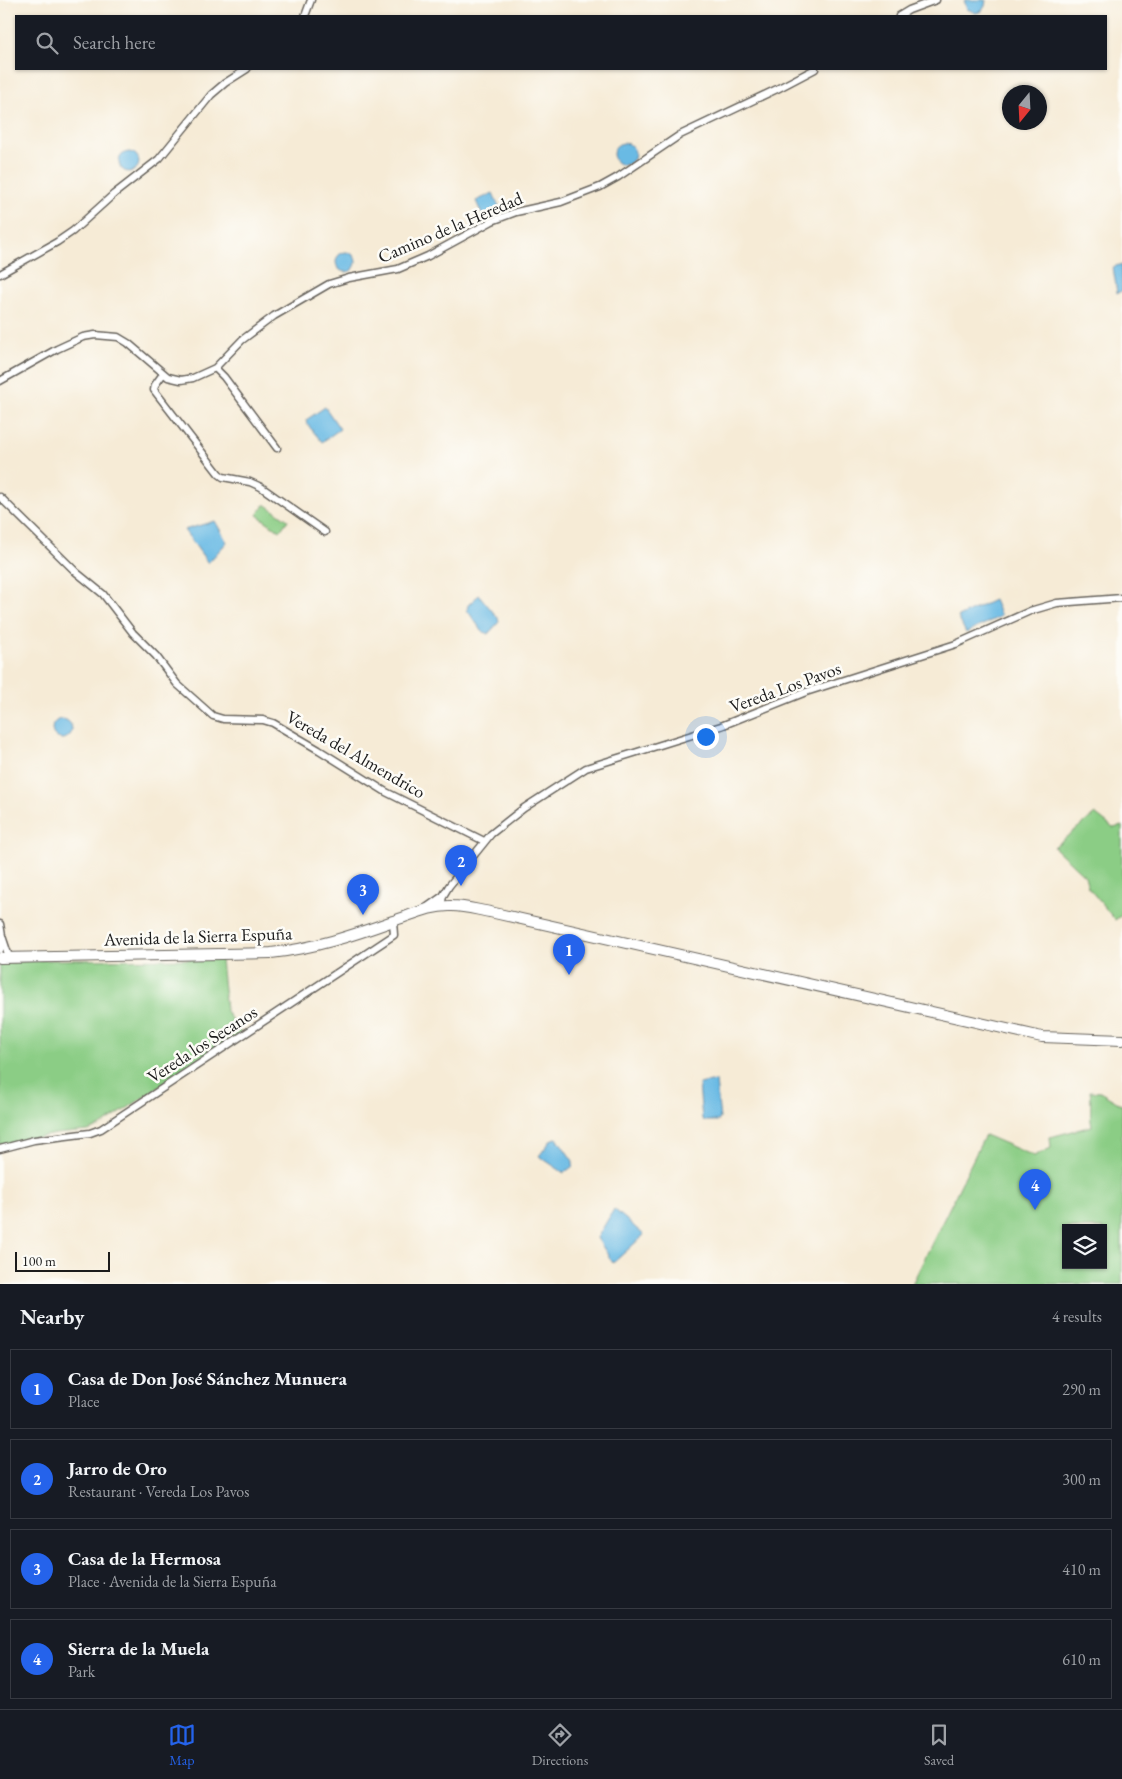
<!DOCTYPE html>
<meta charset="utf-8">
<style>
body{margin:0;font-family:"EB Garamond",serif;background:#20242c;color:#f1f3f6}
.controls{position:absolute;right:15px;bottom:15px;display:grid;overflow:hidden;border-radius:0px;box-shadow:0 1px 4px #0004}
.controls button{width:45px;height:45px;display:grid;place-items:center;padding:0;border:0;border-bottom:1px solid #363941;background:#171b24;color:#f1f3f6;font:25px sans-serif}
.compass{position:absolute;left:1002px;top:85px;width:45px;height:45px;border-radius:50%;background:#171b24;box-shadow:0 1px 4px #0004;rotate:198deg}
.scale{position:absolute;left:15px;bottom:12px;width:95px;box-sizing:border-box;padding-left:5px;border:2px solid #1c1c1c;border-top:0;font-size:14px;line-height:18px;white-space:nowrap;color:#1c1c1c;-webkit-text-stroke:4px #fdfcf7;paint-order:stroke}
.you{position:absolute;left:705px;top:736px;width:18px;height:18px;margin:-12px;border:4px solid #fff;border-radius:50%;background:#1a73e8;box-shadow:0 0 0 8px #1a73e833}
.badge{display:grid;place-items:center;width:32px;height:32px;border-radius:50%;background:#2563eb;color:#fff;font-size:16px;font-weight:700}
.pin{position:absolute;translate:-50% -41px;filter:drop-shadow(0 1px 2px #0008)}
.pin::after{content:'';position:absolute;top:26px;width:18px;height:15px;background:inherit;clip-path:polygon(0 0,100% 0,50% 100%)}
.list{margin:0;padding:0;list-style:none}
h2{display:flex;justify-content:space-between;align-items:center;height:65px;margin:0;padding:0 20px;font-size:21px}
h2 small{font-size:16px;font-weight:400;color:#9ea1a6}
.list li{display:grid;grid-template-columns:32px 1fr auto;gap:15px;align-items:center;box-sizing:border-box;height:80px;margin:0 10px 10px;padding:0 10px;border:1px solid #363941;border-radius:0px}
.list b{display:block;font-size:19px;white-space:nowrap}
.list p{margin:0;font-size:16px;white-space:nowrap;color:#9ea1a6}
.list em{font-size:16px;font-style:normal;color:#9ea1a6}
.icon{flex:none;width:28px;height:28px;fill:none;stroke:currentColor;stroke-width:2;stroke-linecap:round;stroke-linejoin:round}
.map{position:relative;flex:none;width:1122px;height:1284px;overflow:hidden}
.search{position:absolute;background:#171b24;box-shadow:0 1px 4px #0004;left:15px;right:15px;top:15px;height:55px;display:flex;align-items:center;gap:12px;box-sizing:border-box;padding:0 18px;border-radius:0px;color:#9ea1a6;font-size:19px}
.sheet{height:425px;background:#171b24}
nav{display:flex;justify-content:space-around;align-items:center;box-sizing:border-box;height:70px;border-top:1px solid #363941;background:#171b24;font-size:14px;color:#9ea1a6}
nav a{display:grid;justify-items:center;gap:2px}
nav .on{color:#2563eb}
.map>svg:first-child{display:block}
.green{fill:#8bcd85;stroke:#547450;fill-rule:evenodd}
.water{fill:#69bae4;stroke:#426b80}
.lines{fill:none;stroke-linecap:round;stroke-linejoin:round}
.street-casing{stroke:#68645d;stroke-width:9}
.primary-casing{stroke:#68645d;stroke-width:12}
.street{stroke:#fff;stroke-width:6}
.primary{stroke:#fff;stroke-width:10}
.labels{text-anchor:middle;dominant-baseline:central;stroke-width:5;stroke-linejoin:round;paint-order:stroke}
.street-label{font-size:18px;fill:#1c1c1c;stroke:#fdfcf7}
</style>
<div class="map">
<svg width="1122" height="1284" viewBox="0 0 1122 1284">
<rect width="100%" height="100%" fill="#fdfcf7"/>
<filter id="ink" filterUnits="userSpaceOnUse"><feTurbulence type="fractalNoise" baseFrequency=".02" numOctaves="2"/><feDisplacementMap in="SourceGraphic" scale="10" xChannelSelector="R" yChannelSelector="G"/><feConvolveMatrix kernelMatrix="1 2 1 2 8 2 1 2 1" color-interpolation-filters="sRGB"/></filter>
<filter id="wash" filterUnits="userSpaceOnUse"><feTurbulence type="fractalNoise" baseFrequency=".0096" numOctaves="4" result="noise"/><feDisplacementMap in="SourceGraphic" scale="20" xChannelSelector="R" yChannelSelector="G"/><feGaussianBlur stdDeviation="1.12" result="paint"/><feColorMatrix in="noise" values="0 0 0 0 0 0 0 0 0 0 0 0 0 0 0 0 0 1.4 0 .05"/><feComposite in="paint" operator="in"/></filter>
<g filter="url(#wash)">
<rect width="100%" height="100%" fill="#f6ebd6"/>
<path class="green" d="M 265,504 L 288,520 L 280,531 L 257,515 Z
M 1095,814 L 1113,828 L 1122,826 L 1122,915 L 1115,920 L 1088,887 L 1085,876 L 1054,847 Z
M 221,959 L 226,1011 L 241,1033 L 99,1127 L 88,1131 L 55,1134 L 0,1145 L 0,964 L 37,960 Z
M 1090,1091 L 1100,1092 L 1122,1105 L 1122,1284 L 912,1284 L 985,1135 L 1034,1156 L 1051,1148 L 1050,1137 L 1092,1126 C 1089,1116 1092,1103 1090,1091 ZM 1066,1228 L 1103,1228 L 1103,1265 L 1066,1265 Z"/>
<path class="water" d="M 964,0 L 986,0 L 985,6 L 982,11 L 976,13 L 967,9 Z
M613 154a11 11 0 1 1 22 0a11 11 0 1 1-22 0Z
M119 162a10 10 0 1 1 20 0a10 10 0 1 1-20 0Z
M 493,193 L 501,211 L 484,219 L 476,201 Z
M336 262a10 10 0 1 1 20 0a10 10 0 1 1-20 0Z
M 1122,264 L 1122,291 L 1117,293 L 1113,267 Z
M 325,407 L 340,429 L 322,442 L 307,424 L 306,420 Z
M 215,521 L 227,542 L 208,563 L 184,530 Z
M 479,595 L 498,618 L 499,622 L 488,634 L 482,631 L 467,610 L 468,605 Z
M 994,600 L 1001,616 L 966,633 L 958,617 Z
M52 729a10 10 0 1 1 20 0a10 10 0 1 1-20 0Z
M 716,1081 L 720,1119 L 718,1121 L 704,1121 L 702,1119 L 699,1084 Z
M 557,1138 L 573,1161 L 573,1166 L 564,1173 L 539,1156 L 552,1139 Z
M 614,1209 L 644,1235 L 613,1263 L 597,1238 Z"/>
</g>
<g filter="url(#ink)">
<g class="lines">
<g class="street-casing">
<path id="street" d="M 305,16 L 311,0
M 899,16 L 909,10 L 936,0
M 0,274 L 57,242 L 73,231 L 114,194 L 159,159 L 211,95 L 225,83 L 247,69
M 215,368 L 224,377 L 277,448
M 163,374 L 155,385 L 154,390 L 219,474 L 223,477 L 250,482 L 261,487 L 325,532
M 0,381 L 57,349 L 83,337 L 95,335 L 118,337 L 128,343 L 168,377 L 181,380 L 193,378 L 215,368 L 242,340 L 274,316 L 329,284 L 349,278 L 398,269 L 428,256 L 492,221 L 516,212 L 561,202 L 600,187 L 618,177 L 680,135 L 777,89 L 815,69
M 0,497 L 76,572 L 103,594 L 133,633 L 156,656 L 177,684 L 213,716 L 223,719 L 263,720 L 273,723 L 319,750 L 386,792 L 484,841
M 441,907 L 443,896 L 449,886 L 491,834 L 524,808 L 586,768 L 721,726 L 806,692 L 956,644 L 1030,611 L 1057,603 L 1122,598
M 426,908 L 443,896
M 0,924 L 2,936
M 0,950 L 2,936 L 9,957
M 0,1149 L 34,1140 L 90,1133 L 101,1129 L 394,935 L 393,921"/>
</g>
<g class="primary-casing">
<path id="primary" d="M 0,958 L 271,953 C 312,949 354,935 393,921 C 412,915 431,905 452,906 C 465,906 478,910 490,912 L 1042,1037 L 1122,1040"/>
</g>
<use href="#street" class="street"/>
<use href="#primary" class="primary"/>
</g>
</g>
<g class="labels">
<g class="street-label">
<text transform="translate(450 227) rotate(-23)">Camino de la Heredad</text>
<text transform="translate(785 687) rotate(-20)">Vereda Los Pavos</text>
<text transform="translate(356 754) rotate(30)">Vereda del Almendrico</text>
<text transform="translate(198 936) rotate(-2)">Avenida de la Sierra Espuña</text>
<text transform="translate(202 1044) rotate(-33)">Vereda los Secanos</text>
</g>
</g>
</svg>
<div class="controls">
<button><svg class="icon" aria-label="layers" viewBox="0 0 24 24"><path d="M12 4l9 5-9 5-9-5zM3 14l9 5 9-5"/></svg></button>
</div>
<svg class="compass" viewBox="-18 -18 36 36"><path d="M0-13l5 13h-10z" fill="#e53935"/><path d="M0 13l5-13h-10z" fill="#9ea1a6"/></svg>
<div class="scale">100 m</div>
<div class="you"></div>
<div class="pin badge" style="left:569px;top:975px">1</div>
<div class="pin badge" style="left:461px;top:886px">2</div>
<div class="pin badge" style="left:363px;top:915px">3</div>
<div class="pin badge" style="left:1035px;top:1210px">4</div>
<div class="search"><svg class="icon" aria-label="search" viewBox="0 0 24 24"><circle cx="10" cy="10" r="6"/><path d="M15 15l6 6"/></svg>Search here</div>
</div>
<section class="sheet">
<h2>Nearby<small>4 results</small></h2>
<ul class="list">
<li><span class="badge">1</span><div><b>Casa de Don José Sánchez Munuera</b><p>Place</p></div><em>290 m</em></li>
<li><span class="badge">2</span><div><b>Jarro de Oro</b><p>Restaurant · Vereda Los Pavos</p></div><em>300 m</em></li>
<li><span class="badge">3</span><div><b>Casa de la Hermosa</b><p>Place · Avenida de la Sierra Espuña</p></div><em>410 m</em></li>
<li><span class="badge">4</span><div><b>Sierra de la Muela</b><p>Park</p></div><em>610 m</em></li>
</ul>
</section>
<nav>
<a class="on"><svg class="icon" aria-label="map" viewBox="0 0 24 24"><path d="M3 6l6-2 6 2 6-2v14l-6 2-6-2-6 2zM9 4v14M15 6v14"/></svg>Map</a>
<a><svg class="icon" aria-label="directions" viewBox="0 0 24 24"><path d="M12 3l9 9-9 9-9-9zM9 14v-3h6M13 9l2 2-2 2"/></svg>Directions</a>
<a><svg class="icon" aria-label="saved" viewBox="0 0 24 24"><path d="M7 4h10v16l-5-4-5 4z"/></svg>Saved</a>
</nav>
